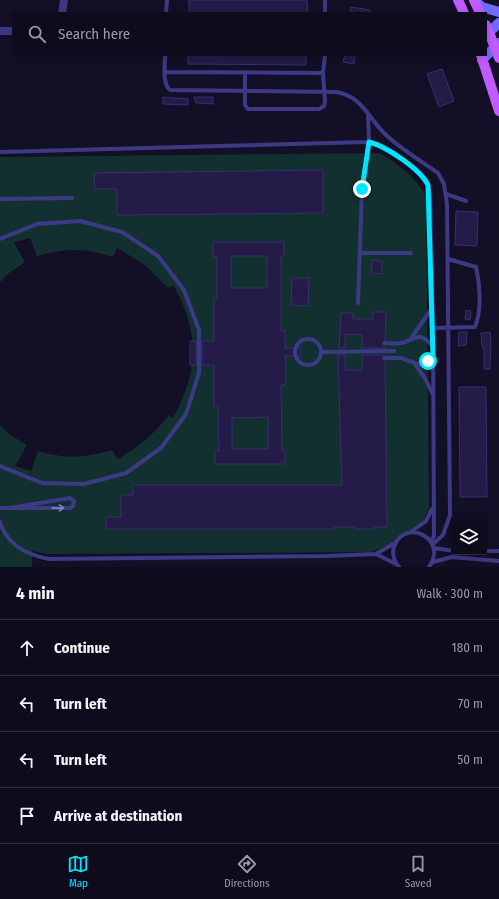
<!DOCTYPE html>
<meta charset="utf-8">
<style>
body{margin:0;font-family:"Fira Sans Condensed",sans-serif;background:#1c1929;color:#f1f3f6}
.controls{position:absolute;right:12px;bottom:12px;display:grid;overflow:hidden;border-radius:0px;box-shadow:0 2px 10px #0003}
.controls button{width:36px;height:36px;display:grid;place-items:center;padding:0;border:0;border-bottom:1px solid #2e2b3b;background:#0e0b1c;color:#f1f3f6;font:20px sans-serif}
.stop{position:absolute;width:12px;height:12px;margin:-9px;border:3px solid #00e5ff;border-radius:50%;background:#fff}
.stop.end{background:#00e5ff;border-color:#fff;box-shadow:0 1px 4px #0008}
.list{margin:0;padding:0;list-style:none}
h2{display:flex;justify-content:space-between;align-items:center;height:52px;margin:0;padding:0 16px;font-size:17px}
h2 small{font-size:13px;font-weight:400;color:#9b9ba3}
.list li{display:grid;grid-template-columns:26px 1fr auto;gap:12px;align-items:center;box-sizing:border-box;height:56px;padding:0 16px;border-top:1px solid #2e2b3b}
.list b{display:block;font-size:15px;white-space:nowrap}
.list em{font-size:13px;font-style:normal;color:#9b9ba3}
.icon{flex:none;width:22px;height:22px;fill:none;stroke:currentColor;stroke-width:2;stroke-linecap:round;stroke-linejoin:round}
.map{position:relative;flex:none;width:499px;height:567px;overflow:hidden}
.search{position:absolute;background:#0e0b1c;box-shadow:0 2px 10px #0003;left:12px;right:12px;top:12px;height:44px;display:flex;align-items:center;gap:10px;box-sizing:border-box;padding:0 14px;border-radius:0px;color:#9b9ba3;font-size:15px}
.sheet{height:276px;background:#0e0b1c}
nav{display:flex;justify-content:space-around;align-items:center;box-sizing:border-box;height:56px;border-top:1px solid #2e2b3b;background:#0e0b1c;font-size:11px;color:#9b9ba3}
nav a{display:grid;justify-items:center;gap:2px}
nav .on{color:#00e5ff}
.map>svg:first-child{display:block}
.green{fill:#12302f}
.building{fill:#241b47;stroke:#3b2d73;fill-rule:evenodd}
.lines{fill:none;stroke-linecap:round;stroke-linejoin:round}
.lane{stroke:#3d3a85;stroke-width:4}
.street{stroke:#3d3a85;stroke-width:8}
.secondary{stroke:#6f6bff;stroke-width:10}
.primary{stroke:#c25bff;stroke-width:10}
.oneway{stroke:#837fbc}
.route{stroke:#00e5ff;stroke-width:5}
</style>
<div class="map">
<svg width="499" height="567" viewBox="0 0 499 567">
<rect width="100%" height="100%" fill="#130f26"/>
<path class="green" d="M 379,153 C 398,163 416,178 426,196 L 429,508 L 423,522 L 387,546 L 371,552 L 46,554 L 32,551 L 32,567 L 0,567 L 0,425 L 9,434 L 27,445 L 15,466 L 31,471 L 38,451 C 66,459 84,458 112,450 L 118,459 C 139,447 154,434 169,415 L 173,418 C 199,369 200,335 174,286 L 168,288 L 145,265 L 117,248 L 113,257 C 82,248 69,248 37,256 L 30,238 L 14,242 L 25,262 L 9,273 L 0,282 L 0,157 Z"/>
<path class="building" d="M 189,0 L 307,0 L 308,13 L 189,13 Z
M 351,7 L 370,10 L 370,13 L 350,13 Z
M 188,55 L 306,55 L 306,65 L 188,64 Z
M 345,55 L 355,55 L 354,64 L 343,62 Z
M 442,69 L 454,101 L 439,107 L 427,74 Z
M 163,97 L 188,99 L 188,105 L 163,104 Z
M 194,97 L 213,97 L 213,104 L 196,103 Z
M 323,170 L 323,213 L 117,215 L 117,189 L 95,189 L 94,173 Z
M 456,211 L 478,212 L 477,246 L 455,245 Z
M 213,242 L 284,242 L 284,256 L 281,256 L 281,331 L 285,331 L 285,348 L 301,348 L 301,356 L 285,356 L 286,385 L 281,385 L 282,451 L 285,451 L 285,464 L 215,464 L 215,451 L 219,451 L 218,406 L 214,406 L 214,365 L 202,365 L 202,341 L 214,341 L 214,299 L 217,299 L 217,257 L 213,257 ZM 231,256 L 267,256 L 267,288 L 231,288 ZM 268,417 L 268,449 L 232,449 L 232,418 Z
M 372,260 L 382,262 L 381,274 L 371,273 Z
M 292,278 L 309,278 L 308,306 L 291,305 Z
M 466,310 L 471,311 L 470,320 L 465,319 Z
M 373,312 L 386,312 L 385,340 L 382,343 L 385,348 L 362,348 L 362,335 L 345,334 L 345,348 L 339,348 L 341,313 L 353,313 L 353,319 L 373,319 Z
M 459,332 L 467,332 L 466,345 L 458,346 Z
M 490,332 L 491,346 L 490,369 L 484,369 L 484,347 L 482,347 L 481,333 Z
M 190,341 L 196,341 L 196,365 L 190,365 Z
M 338,355 L 345,355 L 345,370 L 362,370 L 362,355 L 384,355 L 382,358 L 385,362 L 387,527 L 375,527 L 375,529 L 355,529 L 355,527 L 335,527 L 335,529 L 106,529 L 106,517 L 121,517 L 121,495 L 133,495 L 133,485 L 342,485 Z
M 459,387 L 486,387 L 487,497 L 460,497 Z"/>
<g class="lines">
<path class="lane" d="M 325,0 L 325,13
M 166,13 L 167,0
M 165,55 C 165,64 162,84 170,90 L 337,92 C 363,97 368,118 386,135 C 401,149 421,161 438,173 L 444,184 L 447,204 L 450,515 L 443,535 L 433,544
M 165,72 L 323,73
M 245,73 L 245,105 L 248,109 L 319,109 L 324,106 L 325,102 L 323,73 L 325,55
M 0,152 L 367,142 C 382,145 417,167 426,180 C 429,184 429,190 430,195 L 433,328 L 434,536 L 431,541
M 446,194 L 466,201
M 0,199 L 72,198
M 0,239 L 37,224 L 80,221 L 122,232 L 158,256 L 184,290 L 199,330 L 199,373 L 186,414 L 161,448 L 126,473 L 84,484 L 42,483 L 0,466
M 360,253 L 411,253
M 358,303 L 362,189 L 369,142 L 368,114
M 433,328 L 475,327 C 482,310 480,284 476,267 L 448,259
M 412,337 L 432,308
M295 352a13 13 0 1 1 26 0a13 13 0 1 1-26 0Z
M 385,343 C 390,343 396,344 401,343 C 416,340 419,329 433,347
M 322,352 L 394,351
M 385,358 L 401,358 L 420,365 L 428,361 L 433,356
M 415,364 L 426,380 L 432,393
M 0,508 L 70,508 L 73,506 L 74,501 L 70,498 L 10,508
M 0,522 C 7,545 27,555 49,559 L 327,556 L 376,554 L 395,543
M 411,532 L 426,521 L 432,509
M 434,548 L 454,551
M 484,551 L 499,551
M 376,554 L 396,564
M 433,562 L 452,557 L 499,561
M 399,567 C 394,562 392,554 394,547 C 404,517 449,538 429,567"/>
<path class="street" d="M 62,13 L 64,0
M 0,31 L 13,31"/>
<path class="secondary" d="M 474,0 L 482,7 L 499,12
M 486,35 L 499,23
M 482,60 L 499,43"/>
<path class="primary" d="M 458,0 L 464,13
M 474,0 L 480,13
M 486,25 L 499,58
M 481,55 L 499,111"/>
</g>
<defs><path id="oneway-shaft" d="M-6 0H5M1.5-3L5.5 0L1.5 3" fill="none" stroke-width="1.6" stroke-linecap="round" stroke-linejoin="round"/></defs>
<use class="oneway" href="#oneway-shaft" transform="translate(58 508) rotate(-1)"/>
<g class="lines">
<path class="route" d="M 362,189 L 369,142 C 386,146 420,169 428,185 L 433,356 L 428,361"/>
</g>
</svg>
<div class="controls">
<button><svg class="icon" aria-label="layers" viewBox="0 0 24 24"><path d="M12 4l9 5-9 5-9-5zM3 14l9 5 9-5"/></svg></button>
</div>
<div class="stop" style="left:428px;top:361px"></div>
<div class="stop end" style="left:362px;top:189px"></div>
<div class="search"><svg class="icon" aria-label="search" viewBox="0 0 24 24"><circle cx="10" cy="10" r="6"/><path d="M15 15l6 6"/></svg>Search here</div>
</div>
<section class="sheet">
<h2>4 min<small>Walk · 300 m</small></h2>
<ul class="list">
<li><svg class="icon" aria-label="ahead" viewBox="0 0 24 24"><path d="M12 20V5M6 11l6-6 6 6"/></svg><div><b>Continue</b></div><em>180 m</em></li>
<li><svg class="icon" aria-label="left" viewBox="0 0 24 24"><path d="M17 20v-9H6M10 6l-5 5 5 5"/></svg><div><b>Turn left</b></div><em>70 m</em></li>
<li><svg class="icon" aria-label="left" viewBox="0 0 24 24"><path d="M17 20v-9H6M10 6l-5 5 5 5"/></svg><div><b>Turn left</b></div><em>50 m</em></li>
<li><svg class="icon" aria-label="arrive" viewBox="0 0 24 24"><path d="M6 21V4h12l-3 4 3 4H6"/></svg><div><b>Arrive at destination</b></div></li>
</ul>
</section>
<nav>
<a class="on"><svg class="icon" aria-label="map" viewBox="0 0 24 24"><path d="M3 6l6-2 6 2 6-2v14l-6 2-6-2-6 2zM9 4v14M15 6v14"/></svg>Map</a>
<a><svg class="icon" aria-label="directions" viewBox="0 0 24 24"><path d="M12 3l9 9-9 9-9-9zM9 14v-3h6M13 9l2 2-2 2"/></svg>Directions</a>
<a><svg class="icon" aria-label="saved" viewBox="0 0 24 24"><path d="M7 4h10v16l-5-4-5 4z"/></svg>Saved</a>
</nav>
